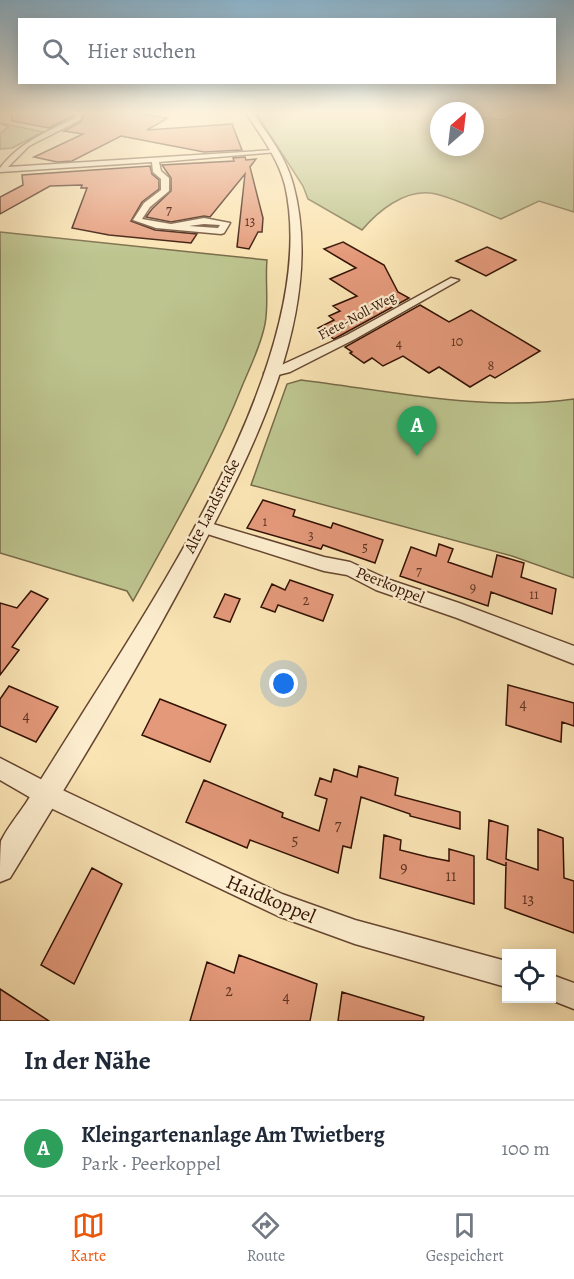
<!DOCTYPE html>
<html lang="de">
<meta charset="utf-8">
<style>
body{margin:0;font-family:Alegreya,serif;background:#f2f2f3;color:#1f2937}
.controls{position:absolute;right:18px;bottom:18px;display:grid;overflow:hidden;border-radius:0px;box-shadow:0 3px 15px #0003}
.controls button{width:54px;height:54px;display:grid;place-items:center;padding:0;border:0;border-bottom:2px solid #e0e1e3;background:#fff;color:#1f2937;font:30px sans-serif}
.compass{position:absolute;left:430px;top:102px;width:54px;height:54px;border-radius:50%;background:#fff;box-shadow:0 3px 15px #0003;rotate:28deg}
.you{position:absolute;left:284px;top:684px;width:21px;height:21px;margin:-15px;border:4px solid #fff;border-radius:50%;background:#1a73e8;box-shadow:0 0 0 9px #1a73e833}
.badge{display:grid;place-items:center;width:39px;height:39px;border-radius:50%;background:#ea580c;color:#fff;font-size:20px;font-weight:700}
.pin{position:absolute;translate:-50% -50px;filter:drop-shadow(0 2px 3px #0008)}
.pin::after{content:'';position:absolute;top:32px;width:21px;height:18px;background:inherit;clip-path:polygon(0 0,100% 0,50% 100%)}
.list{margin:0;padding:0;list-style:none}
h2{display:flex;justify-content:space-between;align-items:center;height:78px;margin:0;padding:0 24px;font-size:26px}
h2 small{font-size:20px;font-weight:400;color:#747a83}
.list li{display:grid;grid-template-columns:39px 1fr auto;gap:18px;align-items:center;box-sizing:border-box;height:96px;padding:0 24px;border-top:2px solid #e0e1e3}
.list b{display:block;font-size:22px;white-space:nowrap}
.list p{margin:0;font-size:20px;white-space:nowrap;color:#747a83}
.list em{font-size:20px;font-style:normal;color:#747a83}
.icon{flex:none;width:33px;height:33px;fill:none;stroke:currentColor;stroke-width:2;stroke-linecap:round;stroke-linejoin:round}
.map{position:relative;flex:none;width:574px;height:1021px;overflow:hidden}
.search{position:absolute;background:#fff;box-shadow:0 3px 15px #0003;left:18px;right:18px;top:18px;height:66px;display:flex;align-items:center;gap:15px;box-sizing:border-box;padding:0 21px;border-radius:0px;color:#747a83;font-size:22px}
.sheet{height:174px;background:#fff}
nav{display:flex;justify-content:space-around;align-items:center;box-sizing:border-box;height:84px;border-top:2px solid #e0e1e3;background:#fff;font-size:16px;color:#747a83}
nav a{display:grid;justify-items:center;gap:3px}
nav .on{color:#ea580c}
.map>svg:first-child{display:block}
.green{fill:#bdc48e;stroke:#786b49;stroke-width:1.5}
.building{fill:#e3997a;stroke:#341204;stroke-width:1.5}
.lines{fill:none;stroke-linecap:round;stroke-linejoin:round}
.minor-casing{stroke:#664630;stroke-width:3}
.tertiary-casing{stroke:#664630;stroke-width:3}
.minor{fill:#fcedce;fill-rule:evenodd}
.tertiary{fill:#fcedce;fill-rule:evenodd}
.labels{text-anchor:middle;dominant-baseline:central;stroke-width:4.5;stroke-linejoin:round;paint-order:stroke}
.number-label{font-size:14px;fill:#603422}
.far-street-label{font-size:14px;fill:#341204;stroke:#fcedce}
.street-label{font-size:16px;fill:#341204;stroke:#fcedce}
.near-number-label{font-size:16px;fill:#603422}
.near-street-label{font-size:20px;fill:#341204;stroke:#fcedce}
</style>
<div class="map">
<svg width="574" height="1021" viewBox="0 0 574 1021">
<rect width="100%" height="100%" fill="#fae4b4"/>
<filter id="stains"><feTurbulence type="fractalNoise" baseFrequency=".00333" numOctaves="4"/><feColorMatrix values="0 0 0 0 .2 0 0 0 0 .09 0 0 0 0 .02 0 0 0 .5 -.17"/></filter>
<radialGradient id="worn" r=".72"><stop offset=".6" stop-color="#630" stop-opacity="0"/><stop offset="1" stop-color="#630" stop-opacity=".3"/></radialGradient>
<path class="green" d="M 256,113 L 439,113 L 439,147 L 475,147 L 475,116 L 502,120 L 515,113 L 574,113 L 574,212 L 539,201 L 501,219 C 485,213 446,194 430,193 C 404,190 378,211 362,230 L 308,199 L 303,186 Z
M 0,123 L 43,132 L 12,148 L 0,149 L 0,134 L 8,127 Z
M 0,232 L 267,260 C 265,281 269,304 265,324 C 261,345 251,365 243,384 C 213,460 172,530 133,601 L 127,591 L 0,553 Z
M 301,380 C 391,391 484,412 574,399 L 574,578 L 512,556 L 251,485 L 287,384 Z"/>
<path class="building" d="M 12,113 L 74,113 L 73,116 L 49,128 L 12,121 Z
M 85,113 L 136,113 L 168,118 L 147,130 L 232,124 L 242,150 L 204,152 L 121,136 L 72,161 L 57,162 L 34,157 L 83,134 L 64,131 L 81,122 Z
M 245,157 L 246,160 L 256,159 L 250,167 L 263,218 L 262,232 L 258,232 L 249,249 L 237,247 L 245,174 L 210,217 L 204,216 L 171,222 L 146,217 L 152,209 L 171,191 L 171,178 L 162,165 L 234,161 L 233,158 Z
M 150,166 L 152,174 L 159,180 L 159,189 L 142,202 L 131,221 L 155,230 L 197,234 L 191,243 L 109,235 L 72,228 L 87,188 L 81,188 L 82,185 L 50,186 L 0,214 L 0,197 L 23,185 L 22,175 Z
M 343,242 L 384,265 L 398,292 L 409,298 L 334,339 L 318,328 L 334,320 L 329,316 L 340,311 L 333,306 L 357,296 L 330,279 L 356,268 L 324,249 Z
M 487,247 L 516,260 L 486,276 L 456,261 Z
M 420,305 L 449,322 L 471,310 L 540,351 L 495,378 L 490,375 L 470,387 L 439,367 L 429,373 L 403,356 L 383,366 L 372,358 L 364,363 L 350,353 L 352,352 L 345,347 Z
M 263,500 L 295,510 L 293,516 L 331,528 L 333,523 L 383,540 L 375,563 L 323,545 L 321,549 L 247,528 Z
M 439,544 L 453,549 L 448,562 L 492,577 L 497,555 L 524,563 L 521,577 L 556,589 L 552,614 L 491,592 L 488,606 L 400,576 L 411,547 L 436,556 Z
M 290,580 L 333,595 L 323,621 L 278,605 L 275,612 L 261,607 L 272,584 L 285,590 Z
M 31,591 L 48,599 L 12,647 L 19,650 L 0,675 L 0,603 L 17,608 Z
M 225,594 L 240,599 L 230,622 L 214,617 Z
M 508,685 L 574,703 L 574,726 L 562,722 L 561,742 L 506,725 Z
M 9,686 L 58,707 L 36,742 L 0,726 L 0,699 Z
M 160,699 L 226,725 L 210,762 L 142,735 Z
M 359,766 L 398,778 L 395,795 L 460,812 L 460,829 L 410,816 L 410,814 L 361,797 L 351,848 L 343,846 L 338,873 L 250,840 L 247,848 L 186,822 L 204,780 L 283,813 L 282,817 L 319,831 L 327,799 L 315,795 L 320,778 L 331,782 L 334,769 L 357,777 Z
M 489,820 L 508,826 L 506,859 L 538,870 L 538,829 L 563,838 L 564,878 L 574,881 L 574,933 L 505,908 L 506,862 L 506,866 L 487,859 Z
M 384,835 L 401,840 L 400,850 L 428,857 L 449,861 L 449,849 L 474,856 L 474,904 L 380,878 Z
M 92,868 L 122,884 L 74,984 L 41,965 Z
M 239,955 L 317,984 L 310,1021 L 190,1021 L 207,962 L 234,973 Z
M 0,989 L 49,1021 L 0,1021 Z
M 342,992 L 424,1017 L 423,1021 L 338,1021 Z"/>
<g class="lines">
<g class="minor-casing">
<path id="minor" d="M 77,113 L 83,113 L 80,120 L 29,146 L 8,167 L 274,150 L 277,152 L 159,162 L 161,171 L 169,178 L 169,191 L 150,207 L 142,219 L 171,224 L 204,218 L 230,223 L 224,233 L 221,234 L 156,228 L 133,220 L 144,203 L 161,190 L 161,179 L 153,172 L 152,162 L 0,172 L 0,168 C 20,142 46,132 75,118 ZM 204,224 L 220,225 L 218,228 L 189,226 Z
M 451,278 L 459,280 L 355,339 L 290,372 L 270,377 L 264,373 L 347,335 Z
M 203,521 L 324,557 L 350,562 L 387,579 L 459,603 L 574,646 L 574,664 L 457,618 L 376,590 L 347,575 L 324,571 L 198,531 L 195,527 L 198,523 Z
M 0,758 L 54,786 L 282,894 L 355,920 L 506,961 L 506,987 L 355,944 L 278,916 L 38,802 L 0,780 Z
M 552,975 L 574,983 L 574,1009 L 546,998 L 552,998 Z"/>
</g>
<g class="tertiary-casing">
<path id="tertiary" d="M 246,113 L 253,113 C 268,135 286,157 293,184 C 329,316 244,467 184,581 C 130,682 70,780 10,878 L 0,882 C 0,870 0,852 1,841 C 7,828 18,815 26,803 C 44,775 61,747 79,719 C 164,584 322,348 285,185 C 278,158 261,136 246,113 Z"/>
</g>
<use href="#minor" class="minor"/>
<use href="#tertiary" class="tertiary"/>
</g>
<linearGradient id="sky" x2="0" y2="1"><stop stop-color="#8bb8d4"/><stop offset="0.44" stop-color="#fdf3dd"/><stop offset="1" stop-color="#fdf3dd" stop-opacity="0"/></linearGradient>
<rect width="574" height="256" fill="url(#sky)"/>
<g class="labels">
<g class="number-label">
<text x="169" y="210">7</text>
<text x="250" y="221">13</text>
<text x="457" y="341">10</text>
<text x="399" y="343">4</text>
<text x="491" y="365">8</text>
<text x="265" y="521">1</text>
<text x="311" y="535">3</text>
<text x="365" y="547">5</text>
<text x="419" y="571">7</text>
<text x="473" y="587">9</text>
<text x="534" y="594">11</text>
<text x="306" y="600">2</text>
</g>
<g class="far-street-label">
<text transform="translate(357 316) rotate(-28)">Fiete-Noll-Weg</text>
</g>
<g class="street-label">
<text transform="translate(212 506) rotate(-63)">Alte Landstraße</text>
<text transform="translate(390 585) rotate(22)">Peerkoppel</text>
</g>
<g class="near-number-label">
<text x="523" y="704">4</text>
<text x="26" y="716">4</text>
<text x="338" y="825">7</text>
<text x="295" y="840">5</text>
<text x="404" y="868">9</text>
<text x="451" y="876">11</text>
<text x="528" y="899">13</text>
<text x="229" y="991">2</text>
<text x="286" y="997">4</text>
</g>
<g class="near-street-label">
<text transform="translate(271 899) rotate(23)">Haidkoppel</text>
</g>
</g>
<rect width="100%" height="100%" filter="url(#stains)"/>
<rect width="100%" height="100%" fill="url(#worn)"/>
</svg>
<div class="controls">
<button><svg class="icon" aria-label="locate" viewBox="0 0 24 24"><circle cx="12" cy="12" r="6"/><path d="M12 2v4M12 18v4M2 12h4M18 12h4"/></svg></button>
</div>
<svg class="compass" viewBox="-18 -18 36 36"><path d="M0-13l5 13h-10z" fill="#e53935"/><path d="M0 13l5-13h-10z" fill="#747a83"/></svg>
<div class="you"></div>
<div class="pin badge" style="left:417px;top:456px;background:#2e9e5b">A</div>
<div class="search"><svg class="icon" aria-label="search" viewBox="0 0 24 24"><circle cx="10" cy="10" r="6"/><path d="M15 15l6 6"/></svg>Hier suchen</div>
</div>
<section class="sheet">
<h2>In der Nähe<small></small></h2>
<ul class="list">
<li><span class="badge" style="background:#2e9e5b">A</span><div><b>Kleingartenanlage Am Twietberg</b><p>Park · Peerkoppel</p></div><em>100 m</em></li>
</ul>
</section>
<nav>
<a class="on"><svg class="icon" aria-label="map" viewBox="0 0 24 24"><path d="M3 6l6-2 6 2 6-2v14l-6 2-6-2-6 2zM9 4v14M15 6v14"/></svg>Karte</a>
<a><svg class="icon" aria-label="directions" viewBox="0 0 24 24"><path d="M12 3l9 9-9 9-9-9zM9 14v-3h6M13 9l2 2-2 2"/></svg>Route</a>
<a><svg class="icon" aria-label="saved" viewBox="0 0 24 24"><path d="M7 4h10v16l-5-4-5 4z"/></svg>Gespeichert</a>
</nav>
